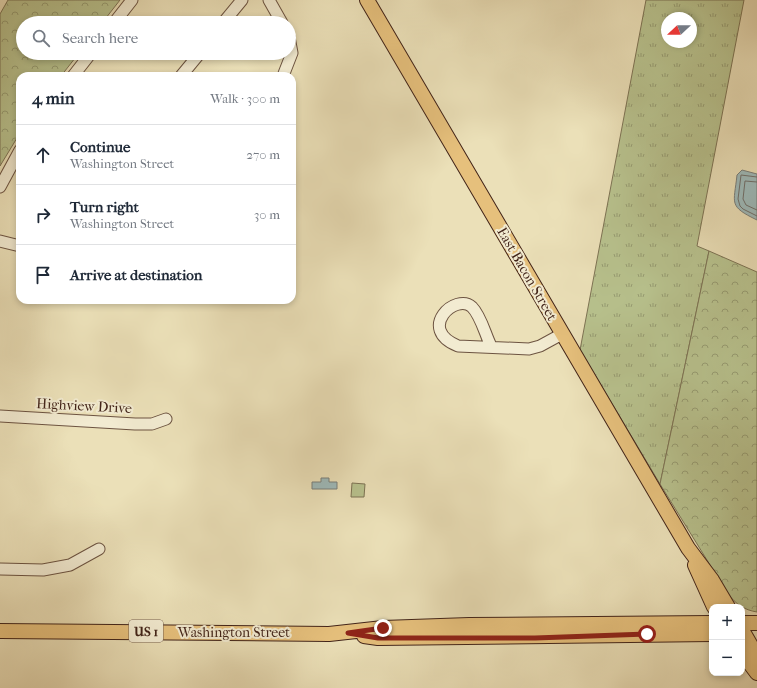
<!DOCTYPE html>
<meta charset="utf-8">
<style>
body{margin:0;font-family:"IM FELL French Canon",serif;background:#f2f2f3;color:#1f2937}
.controls{position:absolute;right:12px;bottom:12px;display:grid;overflow:hidden;border-radius:8px;box-shadow:0 2px 6px #0003}
.controls button{width:36px;height:36px;display:grid;place-items:center;padding:0;border:0;border-bottom:1px solid #e0e1e3;background:#fff;color:#1f2937;font:20px sans-serif}
.compass{position:absolute;left:661px;top:12px;width:36px;height:36px;border-radius:50%;background:#fff;box-shadow:0 2px 6px #0003;rotate:248deg}
.stop{position:absolute;width:12px;height:12px;margin:-9px;border:3px solid #8f2418;border-radius:50%;background:#fff}
.stop.end{background:#8f2418;border-color:#fff;box-shadow:0 1px 4px #0008}
.list{margin:0;padding:0;list-style:none}
h2{display:flex;justify-content:space-between;align-items:center;height:52px;margin:0;padding:0 16px;font-size:17px}
h2 small{font-size:13px;font-weight:400;color:#747a83}
.list li{display:grid;grid-template-columns:26px 1fr auto;gap:12px;align-items:center;box-sizing:border-box;height:60px;padding:0 16px;border-top:1px solid #e0e1e3}
.list b{display:block;font-size:15px;white-space:nowrap}
.list p{margin:0;font-size:13px;white-space:nowrap;color:#747a83}
.list em{font-size:13px;font-style:normal;color:#747a83}
.icon{flex:none;width:22px;height:22px;fill:none;stroke:currentColor;stroke-width:2;stroke-linecap:round;stroke-linejoin:round}
.map{position:relative;flex:none;width:757px;height:688px;overflow:hidden}
.search{position:absolute;background:#fff;box-shadow:0 2px 6px #0003;left:16px;top:16px;width:280px;height:44px;display:flex;align-items:center;gap:10px;box-sizing:border-box;padding:0 14px;border-radius:22px;color:#747a83;font-size:15px}
.panel{position:absolute;background:#fff;box-shadow:0 2px 6px #0003;left:16px;top:72px;width:280px;height:232px;border-radius:12px}
.map>svg:first-child{display:block}
.grass{fill:url(#grass-tufts);stroke:#7d7354;fill-rule:evenodd}
.forest{fill:url(#forest-crowns);stroke:#7d7354}
.green{fill:#b8c28e;stroke:#7d7354}
.water{fill:#9ebaba;stroke:#797e7a}
.lines{fill:none;stroke-linecap:round;stroke-linejoin:round}
.shore{stroke:#706f6a;stroke-width:1}
.minor-casing{stroke:#6c5341;stroke-width:13}
.major-casing{stroke:#422419;stroke-width:16}
.minor{stroke:#f2ebd1;stroke-width:11}
.major{stroke:#e6c07c;stroke-width:14}
.route{stroke:#8f2418;stroke-width:5}
.labels{text-anchor:middle;dominant-baseline:central;stroke-width:4;stroke-linejoin:round;paint-order:stroke}
.shield{fill:#f2ebd1;stroke:#776050;stroke-width:1}
.shield-label{font-size:13px;font-weight:bold;fill:#422419}
.street-label{font-size:14px;fill:#422419;stroke:#f2ebd1}
</style>
<div class="map">
<svg width="757" height="688" viewBox="0 0 757 688">
<defs>
<pattern id="grass-tufts" width="24" height="20" patternUnits="userSpaceOnUse"><rect width="24" height="20" fill="#b8c28e"/><path d="M3 7l-1-3M5 7V3M7 7l1-3M15 17l-1-3M17 17v-4M19 17l1-3" fill="none" stroke="#979d73"/></pattern>
<pattern id="forest-crowns" width="20" height="18" patternUnits="userSpaceOnUse"><rect width="20" height="18" fill="#b8c28e"/><path d="M2 6a3 3 0 1 1 6 0M12 15a3 3 0 1 1 6 0" fill="none" stroke="#979d73"/></pattern>
</defs>
<rect width="100%" height="100%" fill="#ebe0b8"/>
<filter id="stains"><feTurbulence type="fractalNoise" baseFrequency=".005" numOctaves="4"/><feColorMatrix values="0 0 0 0 .2 0 0 0 0 .09 0 0 0 0 .02 0 0 0 .5 -.17"/></filter>
<radialGradient id="worn" r=".72"><stop offset=".6" stop-color="#630" stop-opacity="0"/><stop offset="1" stop-color="#630" stop-opacity=".3"/></radialGradient>
<path class="grass" d="M 646,0 L 744,0 L 697,246 L 709,251 L 660,484 L 580,350 ZM 667,18 L 691,18 L 691,42 L 667,42 Z"/>
<path class="forest" d="M 8,0 L 120,0 L 102,23 L 23,23 L 23,53 L 79,53 L 61,76 L 20,76 L 20,133 L 0,166 L 0,14 Z
M 709,251 L 757,272 L 757,612 C 744,610 736,604 728,594 L 660,484 Z"/>
<path class="green" d="M 352,483 L 365,484 L 364,497 L 351,497 Z"/>
<path class="water" d="M 742,170 L 757,174 L 757,220 C 728,206 734,204 737,175 Z
M 321,478 L 329,478 L 329,482 L 337,482 L 337,489 L 312,489 L 312,482 L 321,482 Z"/>
<g class="lines">
<path class="shore" d="M 757,177 L 741,175 L 738,199 L 740,206 L 743,209 L 757,216
M 757,182 L 745,181 L 743,199 L 746,205 L 757,210"/>
<g class="minor-casing">
<path id="minor" d="M 269,0 L 282,23
M 114,23 L 132,0
M 223,23 L 242,0
M 73,76 L 91,53
M 181,76 L 200,53
M 283,76 L 292,53 L 289,37
M 0,187 L 20,150
M 0,241 L 20,246
M 491,346 C 485,334 481,316 472,307 C 456,292 416,329 458,346 L 529,349 L 540,346 L 562,334
M 0,416 L 135,424 L 152,424 L 166,419
M 0,569 L 43,570 L 70,565 L 99,549"/>
</g>
<g class="major-casing">
<path id="major" d="M 367,0 L 688,548 L 712,580 L 728,607
M 695,565 L 714,607
M 742,623 L 757,623
M 742,630 L 757,656
M 0,631 L 329,634 L 383,628 L 469,625 L 712,623
M 364,636 L 378,638 L 712,634
M 742,653 L 757,673"/>
</g>
<use href="#minor" class="minor"/>
<use href="#major" class="major"/>
</g>
<g class="lines">
<path class="route" d="M 383,628 L 348,633 L 378,638 L 535,638 L 647,634"/>
</g>
<g class="labels">
<rect class="shield" x="129" y="620" width="34" height="22" rx="3"/>
<g class="shield-label">
<text x="146" y="631">US 1</text>
</g>
<g class="street-label">
<text transform="translate(527 274) rotate(60)">East Bacon Street</text>
<text transform="translate(84 406) rotate(3)">Highview Drive</text>
<text x="234" y="632">Washington Street</text>
</g>
</g>
<rect width="100%" height="100%" filter="url(#stains)"/>
<rect width="100%" height="100%" fill="url(#worn)"/>
</svg>
<div class="controls">
<button>+</button>
<button>−</button>
</div>
<svg class="compass" viewBox="-18 -18 36 36"><path d="M0-13l5 13h-10z" fill="#e53935"/><path d="M0 13l5-13h-10z" fill="#747a83"/></svg>
<div class="stop" style="left:647px;top:634px"></div>
<div class="stop end" style="left:383px;top:628px"></div>
<div class="search"><svg class="icon" aria-label="search" viewBox="0 0 24 24"><circle cx="10" cy="10" r="6"/><path d="M15 15l6 6"/></svg>Search here</div>
<section class="panel">
<h2>4 min<small>Walk · 300 m</small></h2>
<ul class="list">
<li><svg class="icon" aria-label="ahead" viewBox="0 0 24 24"><path d="M12 20V5M6 11l6-6 6 6"/></svg><div><b>Continue</b><p>Washington Street</p></div><em>270 m</em></li>
<li><svg class="icon" aria-label="right" viewBox="0 0 24 24"><path d="M7 20v-9h11M14 6l5 5-5 5"/></svg><div><b>Turn right</b><p>Washington Street</p></div><em>30 m</em></li>
<li><svg class="icon" aria-label="arrive" viewBox="0 0 24 24"><path d="M6 21V4h12l-3 4 3 4H6"/></svg><div><b>Arrive at destination</b></div></li>
</ul>
</section>
</div>
